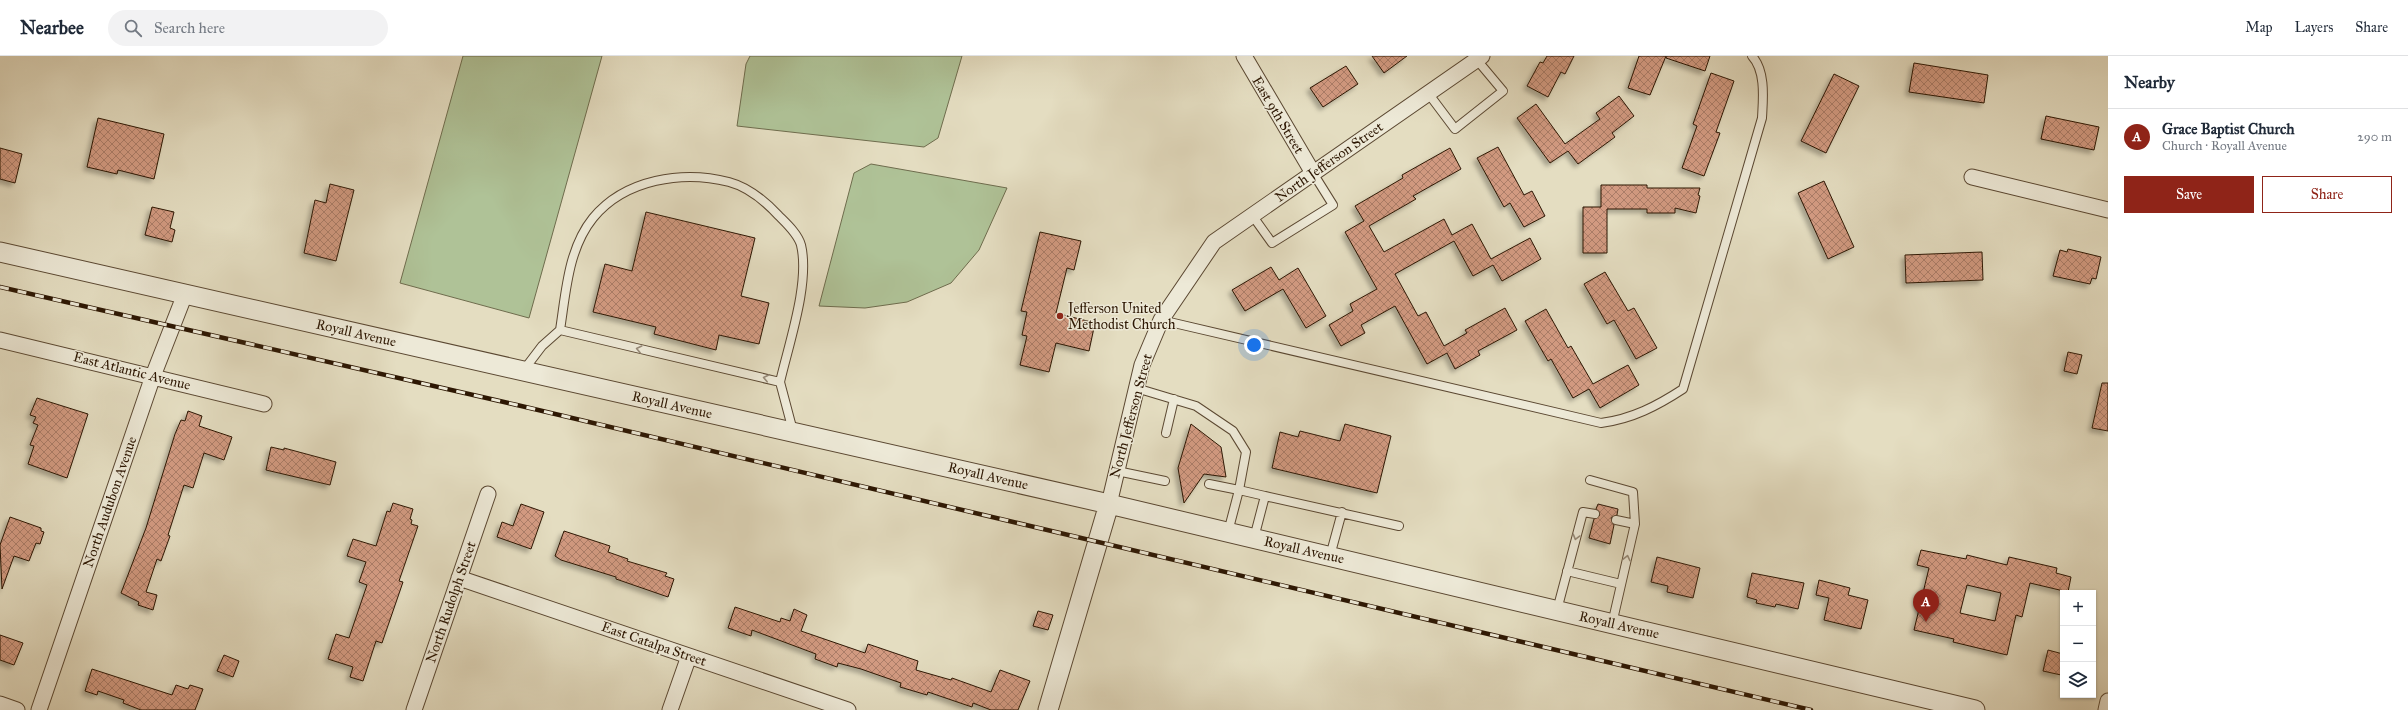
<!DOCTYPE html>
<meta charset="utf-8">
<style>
body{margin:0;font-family:"IM FELL Great Primer",serif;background:#f2f2f3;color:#1f2937}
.controls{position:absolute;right:12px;bottom:12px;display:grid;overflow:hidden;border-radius:0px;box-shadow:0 1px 3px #0004}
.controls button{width:36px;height:36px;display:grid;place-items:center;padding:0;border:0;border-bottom:1px solid #e0e1e3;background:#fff;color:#1f2937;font:20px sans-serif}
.you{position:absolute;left:1254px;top:289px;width:14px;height:14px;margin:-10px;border:3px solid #fff;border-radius:50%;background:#1a73e8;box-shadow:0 0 0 6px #1a73e833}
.badge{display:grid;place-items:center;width:26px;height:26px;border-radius:50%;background:#8f2418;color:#fff;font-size:13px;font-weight:700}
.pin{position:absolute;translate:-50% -33px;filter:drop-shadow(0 1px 2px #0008)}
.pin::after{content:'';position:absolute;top:21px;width:14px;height:12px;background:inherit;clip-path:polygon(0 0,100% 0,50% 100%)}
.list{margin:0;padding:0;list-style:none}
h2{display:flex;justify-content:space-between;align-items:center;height:52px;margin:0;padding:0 16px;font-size:17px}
h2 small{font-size:13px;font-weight:400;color:#747a83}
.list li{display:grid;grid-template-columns:26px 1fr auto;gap:12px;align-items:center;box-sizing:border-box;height:56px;padding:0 16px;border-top:1px solid #e0e1e3}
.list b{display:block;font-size:15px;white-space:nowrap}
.list p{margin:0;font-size:13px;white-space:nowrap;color:#747a83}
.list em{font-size:13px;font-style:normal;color:#747a83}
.actions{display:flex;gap:8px;padding:12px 16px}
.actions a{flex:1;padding:9px 0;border:1px solid #8f2418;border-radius:0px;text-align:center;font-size:14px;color:#8f2418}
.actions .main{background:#8f2418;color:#fff}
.icon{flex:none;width:22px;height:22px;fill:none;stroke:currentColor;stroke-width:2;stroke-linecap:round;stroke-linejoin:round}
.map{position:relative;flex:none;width:2108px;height:654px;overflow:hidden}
header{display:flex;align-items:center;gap:24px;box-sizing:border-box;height:56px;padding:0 20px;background:#fff;border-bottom:1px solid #e0e1e3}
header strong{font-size:19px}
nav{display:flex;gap:22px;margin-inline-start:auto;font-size:14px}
.search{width:280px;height:36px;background:#f2f2f3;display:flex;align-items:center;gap:10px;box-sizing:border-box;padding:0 14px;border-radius:22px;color:#747a83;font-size:15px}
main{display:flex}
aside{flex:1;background:#fff}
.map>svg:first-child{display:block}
.pitch{fill:#afc297;stroke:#6e6c4d}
.building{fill:url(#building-cross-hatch);stroke:#2d1703;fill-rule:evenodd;filter:url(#shadow)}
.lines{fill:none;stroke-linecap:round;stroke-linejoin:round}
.service-casing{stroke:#5b4832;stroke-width:10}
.minor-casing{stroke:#5b4832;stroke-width:17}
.tertiary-casing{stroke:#5b4832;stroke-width:21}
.service{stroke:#ede9d7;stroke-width:8}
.minor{stroke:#ede9d7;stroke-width:15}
.tertiary{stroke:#ede9d7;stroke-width:19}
.rail-casing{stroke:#2d1703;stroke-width:4.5}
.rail{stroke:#ede9d7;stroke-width:3;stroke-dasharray:9;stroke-linecap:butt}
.oneway{stroke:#978a78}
.poi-dot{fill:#8f2418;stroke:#ede9d7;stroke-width:1.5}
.labels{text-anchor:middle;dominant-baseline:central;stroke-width:3;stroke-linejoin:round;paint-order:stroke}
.street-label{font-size:14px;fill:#2d1703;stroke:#ede9d7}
.poi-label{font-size:14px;fill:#2d1703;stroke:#ede9d7;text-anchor:start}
</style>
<header>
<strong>Nearbee</strong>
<div class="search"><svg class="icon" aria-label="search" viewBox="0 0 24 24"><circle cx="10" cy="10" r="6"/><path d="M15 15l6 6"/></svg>Search here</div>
<nav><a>Map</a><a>Layers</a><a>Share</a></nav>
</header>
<main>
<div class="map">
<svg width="2108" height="654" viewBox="0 0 2108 654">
<defs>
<pattern id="building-cross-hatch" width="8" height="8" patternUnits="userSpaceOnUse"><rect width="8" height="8" fill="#d29a81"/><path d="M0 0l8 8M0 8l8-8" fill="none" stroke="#ab7d67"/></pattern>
<filter id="shadow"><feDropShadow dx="-3.5" dy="3.5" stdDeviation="2" flood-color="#0004"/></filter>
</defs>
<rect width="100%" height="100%" fill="#e4ddc1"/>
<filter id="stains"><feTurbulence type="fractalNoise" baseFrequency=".005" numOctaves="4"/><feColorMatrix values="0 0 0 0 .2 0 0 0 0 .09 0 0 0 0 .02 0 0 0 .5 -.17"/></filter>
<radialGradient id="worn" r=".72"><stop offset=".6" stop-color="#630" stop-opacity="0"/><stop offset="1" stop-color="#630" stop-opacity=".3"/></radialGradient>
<path class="pitch" d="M 463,0 L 602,0 L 529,262 L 400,227 Z
M 750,0 L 962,0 L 938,82 L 924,91 L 737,70 L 746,8 Z
M 871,108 L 1007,132 L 979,194 L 951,227 L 907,246 L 865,252 L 819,250 L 854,117 Z"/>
<path class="building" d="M 1372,0 L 1407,0 L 1384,17 Z
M 1547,0 L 1574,0 L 1565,18 L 1561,16 L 1548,41 L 1527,30 L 1540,6 L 1543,7 Z
M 1639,0 L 1666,0 L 1650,39 L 1628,32 Z
M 1667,0 L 1710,0 L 1705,15 L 1666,2 Z
M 1914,7 L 1988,19 L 1984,47 L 1909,36 Z
M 1346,10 L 1358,28 L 1323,51 L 1310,32 Z
M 1711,17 L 1734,25 L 1716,76 L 1720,77 L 1704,120 L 1682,112 L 1697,70 L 1693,68 Z
M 1834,18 L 1859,30 L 1826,97 L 1801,85 Z
M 1619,40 L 1634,60 L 1612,77 L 1615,81 L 1578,108 L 1568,95 L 1550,107 L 1517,62 L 1536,48 L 1565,88 L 1600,63 L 1596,57 Z
M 2046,60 L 2099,71 L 2094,94 L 2041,83 Z
M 98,62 L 164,78 L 154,123 L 118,114 L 117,118 L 87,111 Z
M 1498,91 L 1524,139 L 1532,135 L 1545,160 L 1524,171 L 1510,147 L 1504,151 L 1477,102 Z
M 0,92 L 22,98 L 15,127 L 0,123 Z
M 1450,92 L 1461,113 L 1413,140 L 1416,143 L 1369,170 L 1384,196 L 1444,163 L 1452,179 L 1472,168 L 1491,203 L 1530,182 L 1541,203 L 1502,225 L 1493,209 L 1473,220 L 1454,185 L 1395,218 L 1418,260 L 1426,256 L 1444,290 L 1467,277 L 1465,274 L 1505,252 L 1517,274 L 1478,295 L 1480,299 L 1455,313 L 1447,297 L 1427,308 L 1395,250 L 1361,269 L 1365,277 L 1341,290 L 1329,269 L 1353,255 L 1350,248 L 1377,233 L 1345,176 L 1364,165 L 1355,150 L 1403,122 L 1402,119 Z
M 1824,125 L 1854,191 L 1828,203 L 1798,137 Z
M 330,128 L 354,134 L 336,205 L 304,197 L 315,144 L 326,147 Z
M 1601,129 L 1647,129 L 1647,132 L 1700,132 L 1698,139 L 1700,140 L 1696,157 L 1675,152 L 1675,157 L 1647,157 L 1647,153 L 1607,153 L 1607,197 L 1583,197 L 1583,151 L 1601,151 Z
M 152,151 L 174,156 L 170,172 L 175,174 L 172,186 L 145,179 Z
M 646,156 L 755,182 L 741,240 L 769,247 L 759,288 L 719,279 L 716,294 L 654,278 L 656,271 L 593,256 L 605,208 L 632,215 Z
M 1040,176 L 1081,185 L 1074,214 L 1067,212 L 1056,257 L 1095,267 L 1089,295 L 1056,287 L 1049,316 L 1020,309 L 1027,280 L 1022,279 L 1027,256 L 1021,255 Z
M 2068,193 L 2101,201 L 2096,223 L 2092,222 L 2090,228 L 2053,220 L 2060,194 L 2067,196 Z
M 1982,196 L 1983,224 L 1906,227 L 1905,199 Z
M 1271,211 L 1279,224 L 1298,212 L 1326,260 L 1306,272 L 1283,233 L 1245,255 L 1232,234 Z
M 1605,216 L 1628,255 L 1634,252 L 1657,292 L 1636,303 L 1614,264 L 1607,268 L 1584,228 Z
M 1546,253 L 1568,292 L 1571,290 L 1593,328 L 1628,309 L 1639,329 L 1600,352 L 1589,333 L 1573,342 L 1551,303 L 1548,305 L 1525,265 Z
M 2068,296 L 2082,299 L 2077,318 L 2064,315 Z
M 2102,327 L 2108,327 L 2108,375 L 2092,372 Z
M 37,342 L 88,358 L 67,422 L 28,408 L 34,390 L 30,389 L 38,369 L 33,367 L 36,361 L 30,359 Z
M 188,355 L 202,360 L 199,370 L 232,381 L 224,404 L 204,397 L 193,432 L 184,429 L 168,479 L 170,480 L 161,505 L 157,503 L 146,536 L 157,539 L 153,554 L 138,549 L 139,546 L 121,537 L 146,472 L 175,378 L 181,364 L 185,365 Z
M 1191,368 L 1221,391 L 1226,421 L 1204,418 L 1184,447 L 1178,412 Z
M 1345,368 L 1391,380 L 1377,437 L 1272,412 L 1280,376 L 1298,381 L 1300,375 L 1340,385 Z
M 271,391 L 284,394 L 284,392 L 336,406 L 330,429 L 266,414 Z
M 393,447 L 413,453 L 410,463 L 412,464 L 411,468 L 418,470 L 399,525 L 403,526 L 382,587 L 376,585 L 363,625 L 350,621 L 353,611 L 328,603 L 336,578 L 349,582 L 367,529 L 359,526 L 366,506 L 347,500 L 353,483 L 376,490 L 387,455 L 390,456 Z
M 521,448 L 544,456 L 531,493 L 497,481 L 502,466 L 513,470 Z
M 1598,448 L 1618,453 L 1617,459 L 1611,462 L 1614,469 L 1610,488 L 1589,482 L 1594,463 L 1600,459 L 1596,453 Z
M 10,461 L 41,472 L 41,475 L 44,476 L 40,488 L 36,487 L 29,505 L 14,500 L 2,533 L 0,489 Z
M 564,475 L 610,490 L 608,496 L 628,503 L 627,505 L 667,517 L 665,520 L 674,523 L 668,541 L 616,523 L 616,521 L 561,504 L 555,500 Z
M 1921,494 L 1966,503 L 1967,499 L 2007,509 L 2009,501 L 2057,512 L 2056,517 L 2071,521 L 2068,536 L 2030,527 L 2022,561 L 2016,559 L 2007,599 L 1953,586 L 1954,583 L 1914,574 L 1929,512 L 1917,509 ZM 1967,529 L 2001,537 L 1995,565 L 1960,557 Z
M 1657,501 L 1700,512 L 1693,542 L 1667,536 L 1668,530 L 1651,526 Z
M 1752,517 L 1804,527 L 1798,553 L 1776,548 L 1775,551 L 1756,547 L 1757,544 L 1747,541 Z
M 1819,524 L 1850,532 L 1848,539 L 1868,544 L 1861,573 L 1824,564 L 1829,542 L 1816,539 Z
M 735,551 L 780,566 L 781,562 L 790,565 L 794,553 L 807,559 L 801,575 L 865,597 L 868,588 L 918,605 L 916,614 L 951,624 L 952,622 L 991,636 L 1000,614 L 1030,625 L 1018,654 L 991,654 L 973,647 L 972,651 L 928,636 L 927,639 L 900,631 L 901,627 L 861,613 L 838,607 L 837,611 L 815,603 L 816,598 L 752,574 L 751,580 L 728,572 Z
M 1038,555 L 1053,559 L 1048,574 L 1033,570 Z
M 0,579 L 23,587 L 14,609 L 0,604 Z
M 2048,594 L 2063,598 L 2061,619 L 2043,615 Z
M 224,599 L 239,605 L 233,621 L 217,615 Z
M 92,613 L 172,639 L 176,629 L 188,633 L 190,629 L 203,633 L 195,654 L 141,654 L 123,647 L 124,644 L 98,635 L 97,639 L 85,635 Z"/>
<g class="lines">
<g class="service-casing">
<path id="service" d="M 1428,37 L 1455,73 L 1503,35 L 1477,4
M 1252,159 L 1272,187 L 1333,149 L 1313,117
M 1161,264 L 1601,367 C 1632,363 1657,350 1683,333 L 1762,62 C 1763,43 1766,15 1752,0
M 560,274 C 566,236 568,193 593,162 C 625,123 683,114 729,126 C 748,131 766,146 779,160 C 787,168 798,178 801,189 C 810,227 789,287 780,326
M 523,315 L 542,290 L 560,274 L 780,326 L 793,375
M 1136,332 L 1196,350 L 1233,375 L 1246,396 L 1239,434 L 1209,428
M 1166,377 L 1174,343
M 1117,415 L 1165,425
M 1590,424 L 1633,436 L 1635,468
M 1228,476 L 1239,434 L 1265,440
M 1254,482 L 1265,440 L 1399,470
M 1330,500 L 1342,456
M 1567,515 L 1621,528
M 1557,554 L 1583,456 L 1595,458
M 1612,568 L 1635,468 L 1616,464"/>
</g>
<g class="minor-casing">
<path id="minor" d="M 1244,0 L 1313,117
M 1972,121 L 2108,154
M 0,284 L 264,348
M 1109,448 L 1142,309 L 1161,264 L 1214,186 L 1482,0
M 459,522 L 848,654
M 0,648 L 17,654
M 39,654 L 153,320 L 185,238
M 414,654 L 488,438
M 670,654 L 689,600
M 2106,654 L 2108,645"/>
</g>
<g class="tertiary-casing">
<path id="tertiary" d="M 0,196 L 1109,448 L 1975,654
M 1048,654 L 1109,448"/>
</g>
<use href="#service" class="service"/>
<use href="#minor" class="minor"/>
<use href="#tertiary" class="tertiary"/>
<g class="rail-casing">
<path id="rail" d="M 0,231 L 517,349 L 1811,654"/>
</g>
<use href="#rail" class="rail"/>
</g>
<defs><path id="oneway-chevron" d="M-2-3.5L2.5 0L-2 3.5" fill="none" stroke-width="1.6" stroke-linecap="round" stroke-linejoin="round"/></defs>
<g class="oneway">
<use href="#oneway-chevron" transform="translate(639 293) rotate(-167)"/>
<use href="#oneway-chevron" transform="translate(766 322) rotate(-167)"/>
<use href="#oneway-chevron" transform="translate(1576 481) rotate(105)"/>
<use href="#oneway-chevron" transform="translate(1627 502) rotate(-77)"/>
</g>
<circle class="poi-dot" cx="1060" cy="260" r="4"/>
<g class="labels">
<g class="street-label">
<text transform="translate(1278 59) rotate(59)">East 9th Street</text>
<text transform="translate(1329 106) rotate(-35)">North Jefferson Street</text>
<text transform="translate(356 277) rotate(13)">Royall Avenue</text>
<text transform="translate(132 315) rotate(14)">East Atlantic Avenue</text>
<text transform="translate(672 349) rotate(13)">Royall Avenue</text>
<text transform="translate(1131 360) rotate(-75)">North Jefferson Street</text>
<text transform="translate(988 420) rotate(13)">Royall Avenue</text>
<text transform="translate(110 446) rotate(-71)">North Audubon Avenue</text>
<text transform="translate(1304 494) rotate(13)">Royall Avenue</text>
<text transform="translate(451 546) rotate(-71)">North Rudolph Street</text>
<text transform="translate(1619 569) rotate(13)">Royall Avenue</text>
<text transform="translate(654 588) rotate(19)">East Catalpa Street</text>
</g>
<g class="poi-label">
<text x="1068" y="252">Jefferson United<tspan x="1068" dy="16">Methodist Church</tspan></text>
</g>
</g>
<rect width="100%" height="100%" filter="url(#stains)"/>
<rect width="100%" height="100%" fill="url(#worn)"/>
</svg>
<div class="controls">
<button>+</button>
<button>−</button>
<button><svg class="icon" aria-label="layers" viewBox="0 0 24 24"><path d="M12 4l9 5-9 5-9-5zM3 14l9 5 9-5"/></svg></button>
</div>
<div class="you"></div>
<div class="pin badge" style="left:1926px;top:566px">A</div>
</div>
<aside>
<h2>Nearby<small></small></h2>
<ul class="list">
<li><span class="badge">A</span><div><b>Grace Baptist Church</b><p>Church · Royall Avenue</p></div><em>290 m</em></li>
</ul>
<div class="actions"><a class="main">Save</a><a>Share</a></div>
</aside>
</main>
